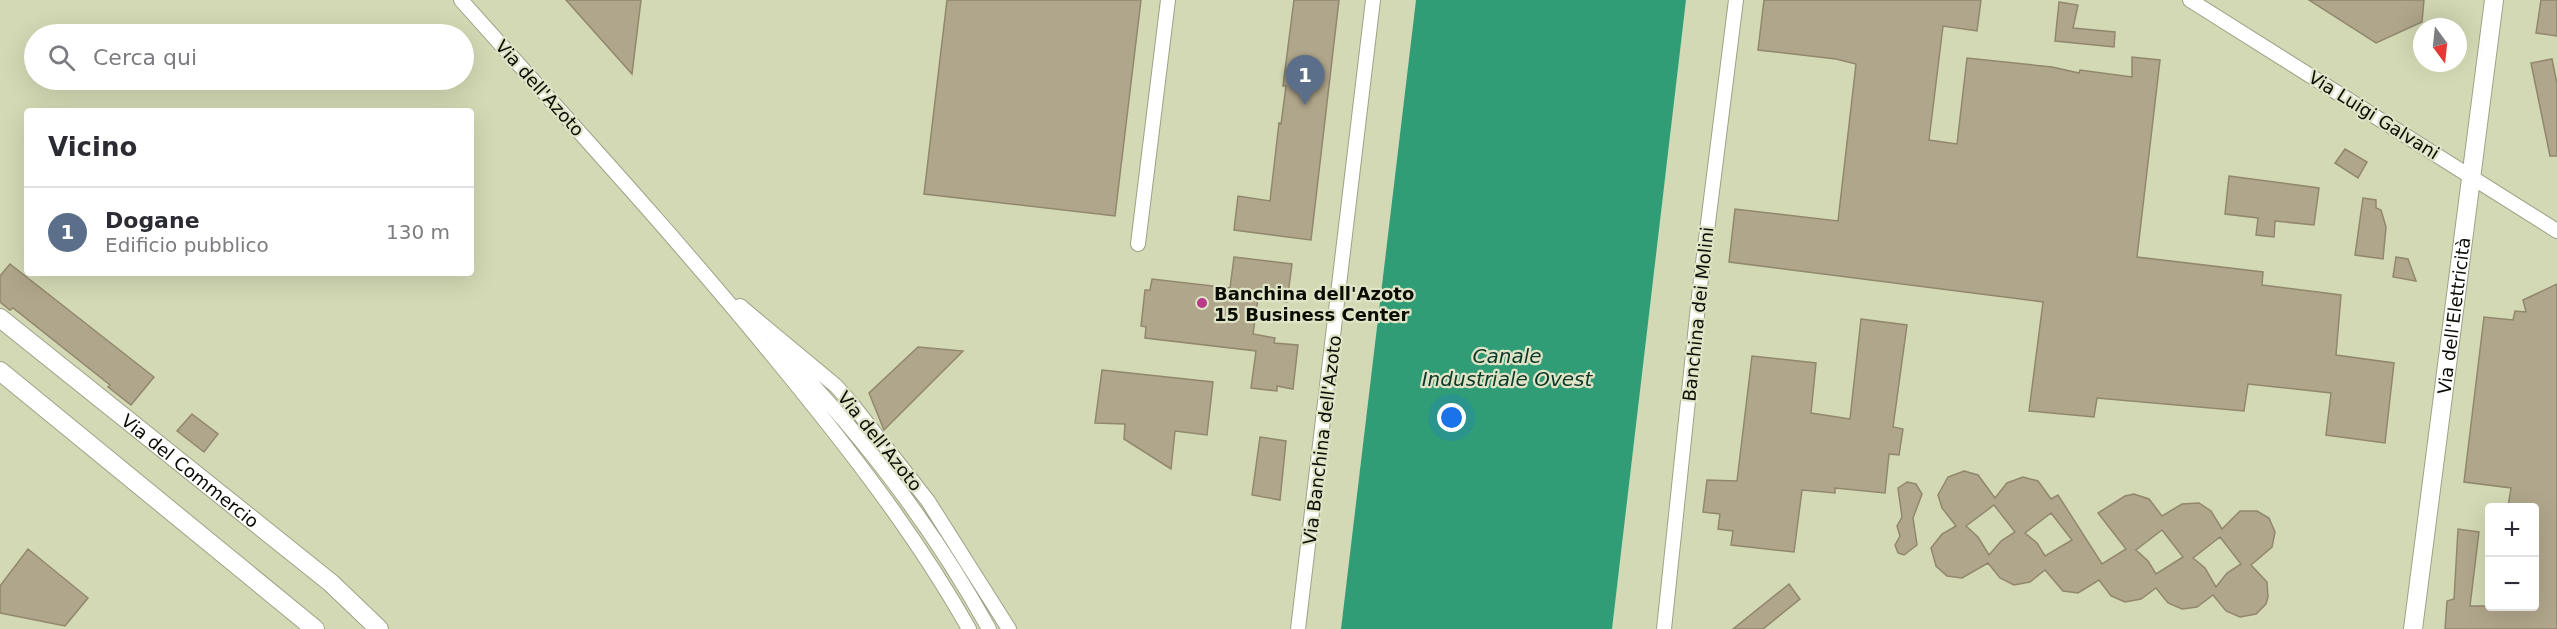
<!DOCTYPE html>
<html lang="it">
<meta charset="utf-8">
<style>
body{margin:0;font-family:"DejaVu Sans",sans-serif;background:#f2f2f3;color:#2b2b33}
.controls{position:absolute;right:18px;bottom:18px;display:grid;overflow:hidden;border-radius:6px;box-shadow:0 6px 24px #0002}
.controls button{width:54px;height:54px;display:grid;place-items:center;padding:0;border:0;border-bottom:2px solid #e1e1e2;background:#fff;color:#2b2b33;font:30px sans-serif}
.compass{position:absolute;left:2413px;top:18px;width:54px;height:54px;border-radius:50%;background:#fff;box-shadow:0 6px 24px #0002;rotate:165deg}
.you{position:absolute;left:1452px;top:418px;width:21px;height:21px;margin:-15px;border:4px solid #fff;border-radius:50%;background:#1a73e8;box-shadow:0 0 0 9px #1a73e833}
.badge{display:grid;place-items:center;width:39px;height:39px;border-radius:50%;background:#0f766e;color:#fff;font-size:20px;font-weight:700}
.pin{position:absolute;translate:-50% -50px;filter:drop-shadow(0 2px 3px #0008)}
.pin::after{content:'';position:absolute;top:32px;width:21px;height:18px;background:inherit;clip-path:polygon(0 0,100% 0,50% 100%)}
.list{margin:0;padding:0;list-style:none}
h2{display:flex;justify-content:space-between;align-items:center;height:78px;margin:0;padding:0 24px;font-size:26px}
h2 small{font-size:20px;font-weight:400;color:#7c7c81}
.list li{display:grid;grid-template-columns:39px 1fr auto;gap:18px;align-items:center;box-sizing:border-box;height:90px;padding:0 24px;border-top:2px solid #e1e1e2}
.list b{display:block;font-size:22px;white-space:nowrap}
.list p{margin:0;font-size:20px;white-space:nowrap;color:#7c7c81}
.list em{font-size:20px;font-style:normal;color:#7c7c81}
.icon{flex:none;width:33px;height:33px;fill:none;stroke:currentColor;stroke-width:2;stroke-linecap:round;stroke-linejoin:round}
.map{position:relative;flex:none;width:2557px;height:629px;overflow:hidden}
.search{position:absolute;background:#fff;box-shadow:0 6px 24px #0002;left:24px;top:24px;width:450px;height:66px;display:flex;align-items:center;gap:15px;box-sizing:border-box;padding:0 21px;border-radius:33px;color:#7c7c81;font-size:22px}
.panel{position:absolute;background:#fff;box-shadow:0 6px 24px #0002;left:24px;top:108px;width:450px;height:168px;border-radius:6px}
.map>svg:first-child{display:block}
.built{fill:#d3d9b4;fill-rule:evenodd}
.water{fill:#309d77}
.building{fill:#b0a68b;stroke:#91876d;stroke-width:1.5;fill-rule:evenodd}
.lines{fill:none;stroke-linecap:round;stroke-linejoin:round}
.minor-casing{stroke:#9ea286;stroke-width:16}
.tertiary-casing{stroke:#9ea286;stroke-width:20}
.minor{stroke:#fff;stroke-width:14}
.tertiary{stroke:#fff;stroke-width:18}
.poi-dot{fill:#ba3b87;stroke:#dfe4c6;stroke-width:2}
.labels{text-anchor:middle;dominant-baseline:central;stroke-width:4.5;stroke-linejoin:round;paint-order:stroke}
.street-label{font-size:18px;fill:#0b0d04;stroke:#dfe4c6}
.poi-label{font-size:18px;font-weight:bold;fill:#0b0d04;stroke:#dfe4c6;text-anchor:start}
.water-label{font-size:20px;font-style:italic;fill:#0c3a2a;stroke:#dfe4c6}
</style>
<div class="map">
<svg width="2557" height="629" viewBox="0 0 2557 629">
<rect width="100%" height="100%" fill="#dfe4c6"/>
<path class="built" d="M 0,0 L 1416,0 L 1341,629 L 0,629 ZM 34,34 L 464,34 L 464,80 L 34,80 ZM 27,111 L 471,111 L 471,273 L 27,273 Z
M 1686,0 L 2557,0 L 2557,629 L 1612,629 ZM 2422,27 L 2458,27 L 2458,63 L 2422,63 ZM 2490,508 L 2534,508 L 2534,606 L 2490,606 Z"/>
<path class="water" d="M 1416,0 L 1686,0 L 1612,629 L 1341,629 Z"/>
<path class="building" d="M 566,0 L 641,0 L 632,74 Z
M 947,0 L 1141,0 L 1115,216 L 924,194 Z
M 1294,0 L 1339,0 L 1311,240 L 1234,230 L 1238,196 L 1270,201 L 1279,123 L 1281,124 L 1286,86 L 1283,86 Z
M 1764,0 L 1981,0 L 1977,31 L 1943,26 L 1929,140 L 1957,144 L 1967,58 L 2052,67 L 2079,73 L 2080,70 L 2132,77 L 2132,57 L 2160,60 L 2137,257 L 2263,272 L 2262,285 L 2341,295 L 2336,355 L 2394,363 L 2385,443 L 2326,435 L 2331,393 L 2248,384 L 2244,411 L 2097,398 L 2094,417 L 2029,411 L 2043,302 L 1729,262 L 1735,209 L 1838,221 L 1856,64 L 1836,59 L 1758,50 Z
M 2309,0 L 2424,0 L 2422,22 L 2376,43 Z
M 2541,0 L 2557,0 L 2557,36 L 2536,33 Z
M 2059,2 L 2078,5 L 2073,28 L 2115,32 L 2114,47 L 2055,41 Z
M 2552,59 L 2557,84 L 2557,156 L 2550,156 L 2531,63 Z
M 2345,149 L 2367,162 L 2358,178 L 2335,163 Z
M 2229,176 L 2319,188 L 2314,225 L 2275,221 L 2274,237 L 2256,235 L 2258,218 L 2225,214 Z
M 2363,198 L 2376,200 L 2376,208 L 2381,210 L 2386,227 L 2383,259 L 2355,255 Z
M 1234,257 L 1292,264 L 1287,302 L 1258,298 L 1253,334 L 1275,338 L 1274,343 L 1298,345 L 1293,389 L 1277,386 L 1277,391 L 1251,388 L 1256,351 L 1145,338 L 1146,327 L 1141,326 L 1145,290 L 1150,290 L 1152,279 L 1230,288 Z
M 2396,257 L 2408,259 L 2416,281 L 2393,277 Z
M 10,264 L 154,377 L 131,405 L 108,387 L 110,385 L 13,308 L 10,310 L 0,302 L 0,276 Z
M 2557,284 L 2557,629 L 2445,629 L 2447,601 L 2454,599 L 2458,529 L 2479,532 L 2470,606 L 2535,606 L 2535,507 L 2508,507 L 2511,488 L 2464,482 L 2484,317 L 2513,320 L 2515,311 L 2526,312 L 2523,300 Z
M 1861,319 L 1907,325 L 1893,427 L 1903,429 L 1899,455 L 1889,454 L 1885,493 L 1835,488 L 1835,493 L 1802,490 L 1794,552 L 1731,545 L 1733,531 L 1718,529 L 1720,514 L 1703,512 L 1707,480 L 1737,481 L 1752,356 L 1816,363 L 1811,413 L 1850,419 Z
M 918,347 L 963,351 L 884,430 L 869,393 Z
M 1102,370 L 1213,382 L 1207,435 L 1175,431 L 1171,469 L 1124,439 L 1125,424 L 1095,423 Z
M 192,414 L 218,434 L 204,452 L 177,431 Z
M 1260,437 L 1286,441 L 1280,500 L 1252,495 Z
M 1964,471 L 1978,475 L 1995,498 L 2007,483 L 2023,477 L 2038,481 L 2051,499 L 2058,495 L 2102,564 L 2126,549 L 2098,513 L 2125,496 L 2134,494 L 2149,499 L 2162,516 L 2182,504 L 2199,503 L 2211,511 L 2222,529 L 2240,511 L 2257,511 L 2269,518 L 2275,532 L 2272,547 L 2251,565 L 2267,582 L 2268,597 L 2266,604 L 2256,614 L 2240,617 L 2226,611 L 2213,595 L 2197,607 L 2182,609 L 2168,603 L 2156,588 L 2141,599 L 2125,602 L 2111,596 L 2099,580 L 2078,593 L 2063,591 L 2045,570 L 2030,582 L 2014,585 L 2000,578 L 1988,563 L 1962,578 L 1947,576 L 1936,566 L 1931,548 L 1942,534 L 1956,526 L 1942,508 L 1938,495 L 1948,477 ZM 1994,505 L 2015,532 L 2001,541 L 1989,555 L 1978,537 L 1966,526 ZM 2051,513 L 2072,540 L 2045,556 L 2037,543 L 2025,533 ZM 2162,530 L 2183,557 L 2156,574 L 2148,561 L 2136,550 ZM 2220,537 L 2241,564 L 2227,573 L 2216,587 L 2205,568 L 2193,558 Z
M 1907,482 L 1916,484 L 1922,494 L 1913,518 L 1917,545 L 1904,555 L 1898,553 L 1895,545 L 1900,536 L 1897,526 L 1902,517 L 1898,488 Z
M 28,549 L 88,598 L 65,626 L 0,613 L 0,586 Z
M 1789,584 L 1800,599 L 1763,629 L 1733,629 Z"/>
<g class="lines">
<g class="minor-casing">
<path id="minor" d="M 461,0 C 567,119 676,237 777,361 C 846,445 915,533 969,629
M 2190,0 L 2557,231
M 1138,244 L 1168,0
M 740,306 L 836,386 L 852,404 L 928,501 L 1009,629
M 773,343 C 857,428 931,524 989,629
M 1298,629 L 1373,0
M 1664,629 L 1700,287 L 1736,0"/>
</g>
<g class="tertiary-casing">
<g id="tertiary">
<path id="s1" d="M 0,318 L 331,583 L 379,629"/>
<path d="M 0,371 L 315,629"/>
<path id="s2" d="M 2413,629 L 2494,0"/>
</g>
</g>
<use href="#minor" class="minor"/>
<use href="#tertiary" class="tertiary"/>
</g>
<circle class="poi-dot" cx="1202" cy="303" r="6"/>
<g class="labels">
<g class="street-label">
<text transform="translate(540 88) rotate(48)">Via dell'Azoto</text>
<text transform="translate(2374 115) rotate(32)">Via Luigi Galvani</text>
<text transform="translate(1698 314) rotate(-84)">Banchina dei Molini</text>
<text stroke="none"><textPath href="#s2" startOffset="316">Via dell'Elettricità</textPath></text>
<text transform="translate(1322 440) rotate(-83)">Via Banchina dell'Azoto</text>
<text transform="translate(880 441) rotate(51)">Via dell'Azoto</text>
<text stroke="none"><textPath href="#s1" startOffset="244">Via del Commercio</textPath></text>
</g>
<g class="poi-label">
<text x="1214" y="293">Banchina dell'Azoto<tspan x="1214" dy="21">15 Business Center</tspan></text>
</g>
<g class="water-label">
<text x="1507" y="356">Canale<tspan x="1507" dy="23">Industriale Ovest</tspan></text>
</g>
</g>
</svg>
<div class="controls">
<button>+</button>
<button>−</button>
</div>
<svg class="compass" viewBox="-18 -18 36 36"><path d="M0-13l5 13h-10z" fill="#e53935"/><path d="M0 13l5-13h-10z" fill="#7c7c81"/></svg>
<div class="you"></div>
<div class="pin badge" style="left:1305px;top:105px;background:#5c6f8a">1</div>
<div class="search"><svg class="icon" aria-label="search" viewBox="0 0 24 24"><circle cx="10" cy="10" r="6"/><path d="M15 15l6 6"/></svg>Cerca qui</div>
<section class="panel">
<h2>Vicino<small></small></h2>
<ul class="list">
<li><span class="badge" style="background:#5c6f8a">1</span><div><b>Dogane</b><p>Edificio pubblico</p></div><em>130 m</em></li>
</ul>
</section>
</div>
